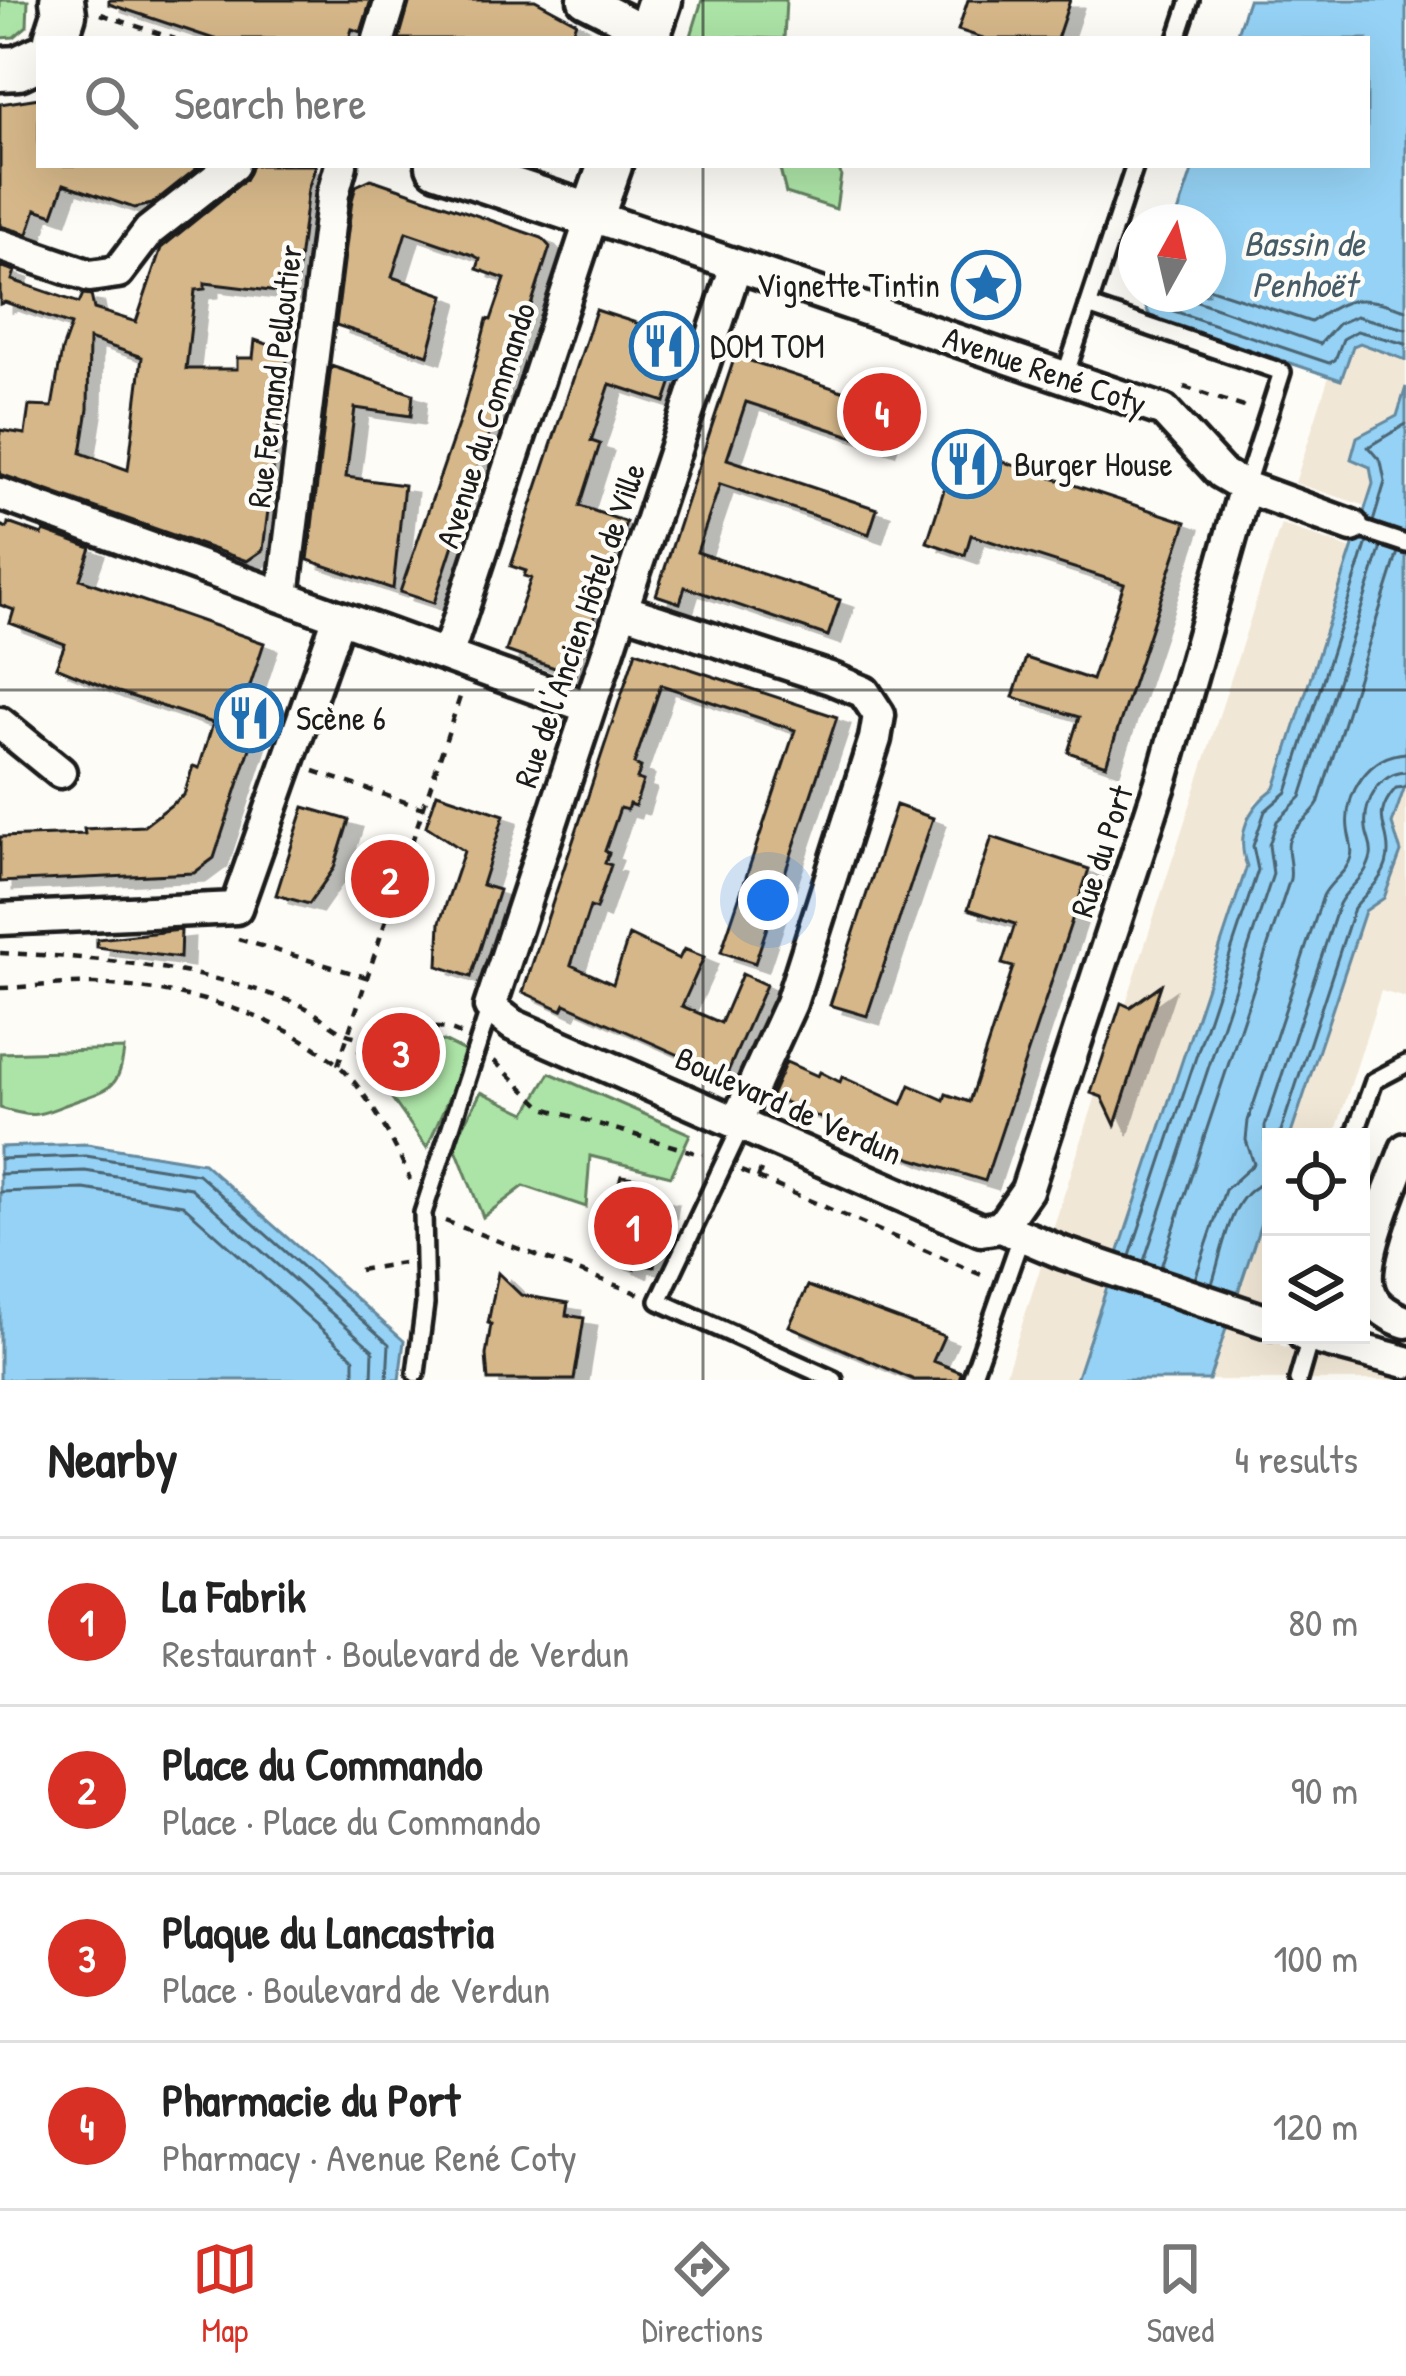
<!DOCTYPE html>
<meta charset="utf-8">
<style>
body{margin:0;font-family:"Patrick Hand",sans-serif;background:#f6f6f6;color:#222}
.controls{position:absolute;right:36px;bottom:36px;display:grid;overflow:hidden;border-radius:0px;box-shadow:0 12px 48px #0002}
.controls button{width:108px;height:108px;display:grid;place-items:center;padding:0;border:0;border-bottom:3px solid #e0e0e0;background:#fff;color:#222;font:60px sans-serif}
.compass{position:absolute;left:1118px;top:204px;width:108px;height:108px;border-radius:50%;background:#fff;box-shadow:0 12px 48px #0002;rotate:8deg}
.you{position:absolute;left:768px;top:900px;width:42px;height:42px;margin:-30px;border:9px solid #fff;border-radius:50%;background:#1a73e8;box-shadow:0 0 0 18px #1a73e833}
.badge{display:grid;place-items:center;width:78px;height:78px;border-radius:50%;background:#d93025;color:#fff;font-size:39px;font-weight:700}
.pin{position:absolute;translate:-50% -50%;border:6px solid #fff;box-shadow:0 3px 12px #0006}
.list{margin:0;padding:0;list-style:none}
h2{display:flex;justify-content:space-between;align-items:center;height:156px;margin:0;padding:0 48px;font-size:51px}
h2 small{font-size:39px;font-weight:400;color:#767676}
.list li{display:grid;grid-template-columns:78px 1fr auto;gap:36px;align-items:center;box-sizing:border-box;height:168px;padding:0 48px;border-top:3px solid #e0e0e0}
.list b{display:block;font-size:45px;white-space:nowrap}
.list p{margin:0;font-size:39px;white-space:nowrap;color:#767676}
.list em{font-size:39px;font-style:normal;color:#767676}
.icon{flex:none;width:66px;height:66px;fill:none;stroke:currentColor;stroke-width:2;stroke-linecap:round;stroke-linejoin:round}
.map{position:relative;flex:none;width:1406px;height:1380px;overflow:hidden}
.search{position:absolute;background:#fff;box-shadow:0 12px 48px #0002;left:36px;right:36px;top:36px;height:132px;display:flex;align-items:center;gap:30px;box-sizing:border-box;padding:0 42px;border-radius:0px;color:#767676;font-size:45px}
.sheet{height:828px;background:#fff}
nav{display:flex;justify-content:space-around;align-items:center;box-sizing:border-box;height:168px;border-top:3px solid #e0e0e0;background:#fff;font-size:33px;color:#767676}
nav a{display:grid;justify-items:center;gap:6px}
nav .on{color:#d93025}
.map>svg:first-child{display:block}
.built{fill:#f1e7d6}
.green{fill:#ace3a6;stroke:#648061;stroke-width:3}
.water{fill:#95d2f5;stroke:#65899e;stroke-width:3}
.lines{fill:none;stroke-linecap:round;stroke-linejoin:round}
.shore{stroke:#4c6573;stroke-width:3}
.building{fill:#d5b789;stroke:#1c1c1c;stroke-width:3;fill-rule:evenodd;filter:url(#shadow)}
.lane-casing{stroke:#1c1c1c;stroke-width:24}
.street-casing{stroke:#1c1c1c;stroke-width:39}
.secondary-casing{stroke:#1c1c1c;stroke-width:51}
.path{stroke:#1c1c1c;stroke-width:4.5;stroke-dasharray:9 9;stroke-linecap:butt}
.lane{stroke:#fdfcf7;stroke-width:15}
.street{stroke:#fdfcf7;stroke-width:30}
.secondary{stroke:#fdfcf7;stroke-width:42}
.grid{fill:none;stroke:#1c1c1c;stroke-width:3;stroke-opacity:0.55}
.labels{text-anchor:middle;dominant-baseline:central;stroke-width:9;stroke-linejoin:round;paint-order:stroke}
.poi-label{font-size:33px;fill:#1c1c1c;stroke:#fdfcf7;text-anchor:start}
.street-label{font-size:33px;fill:#1c1c1c;stroke:#fdfcf7}
.water-label{font-size:36px;font-style:italic;fill:#465c68;stroke:#fdfcf7}
</style>
<div class="map">
<svg width="1406" height="1380" viewBox="0 0 1406 1380">
<defs>
<filter id="shadow"><feDropShadow dx="13" dy="8" stdDeviation="0" flood-color="#0004"/></filter>
</defs>
<rect width="100%" height="100%" fill="#fdfcf7"/>
<filter id="ink" filterUnits="userSpaceOnUse"><feTurbulence type="fractalNoise" baseFrequency=".00833" numOctaves="2"/><feDisplacementMap in="SourceGraphic" scale="24" xChannelSelector="R" yChannelSelector="G"/><feConvolveMatrix kernelMatrix="1 2 1 2 8 2 1 2 1" color-interpolation-filters="sRGB"/></filter>
<g filter="url(#ink)">
<path class="built" d="M 1360,343 L 1406,360 L 1406,387 L 1398,416 L 1357,437 L 1352,458 L 1371,467 L 1373,484 L 1366,506 L 1295,483 L 1329,376 L 1341,379 L 1353,346 Z
M 1281,524 L 1352,549 L 1275,789 L 1255,802 L 1240,847 L 1247,866 L 1076,1380 L 1004,1380 Z
M 1406,783 L 1406,998 L 1381,991 L 1334,1137 L 1290,1137 Z
M 1271,1193 L 1271,1335 L 1282,1335 L 1280,1345 L 1321,1359 L 1337,1335 L 1361,1332 L 1406,1342 L 1406,1380 L 1209,1380 Z"/>
<path class="green" d="M 0,0 L 28,0 L 27,26 L 14,37 L 0,38 Z
M 702,0 L 786,0 L 784,39 L 691,36 Z
M 779,165 L 838,165 L 841,175 L 836,209 L 786,193 Z
M 444,1041 L 468,1053 L 427,1148 L 359,1052 Z
M 124,1049 C 120,1089 109,1089 76,1101 C 38,1114 40,1120 0,1108 L 0,1053 Z
M 550,1073 L 690,1134 L 671,1176 L 590,1156 L 586,1207 L 524,1186 L 483,1217 L 454,1144 L 481,1092 L 526,1113 Z"/>
<path class="water" d="M 1248,0 L 1406,0 L 1406,360 L 1360,343 L 1353,346 L 1341,380 L 1150,316 L 1146,308 L 1151,294 L 1208,294 L 1208,222 L 1175,222 L 1194,165 L 1367,165 L 1367,39 L 1235,39 Z
M 1406,387 L 1406,783 L 1392,824 L 1401,852 L 1384,898 L 1365,911 L 1290,1137 L 1271,1137 L 1271,1193 L 1209,1380 L 1076,1380 L 1247,866 C 1235,835 1249,806 1275,788 L 1373,484 L 1370,467 L 1351,459 L 1357,437 L 1397,416 Z
M 87,1144 L 203,1163 L 404,1341 L 399,1380 L 0,1380 L 0,1147 Z"/>
<g class="lines">
<path class="shore" d="M 1208,288 L 1311,322 C 1351,295 1359,295 1406,310
M 1161,294 L 1165,308 L 1329,363 L 1335,360 L 1343,339 L 1357,331 L 1406,344
M 1177,294 L 1320,344 L 1338,324 L 1356,316 L 1406,329
M 1373,522 L 1385,482 L 1381,462 L 1368,447 L 1406,424
M 1279,1137 L 1354,908 C 1367,891 1388,877 1388,852 C 1389,826 1370,818 1396,788 L 1406,787
M 1271,1153 L 1265,1141 L 1265,1126 L 1339,904 C 1349,885 1366,879 1371,856 C 1373,846 1367,839 1366,828 C 1363,802 1380,773 1406,772
M 0,1159 L 86,1156 L 198,1174 L 389,1344 L 387,1380
M 0,1174 L 85,1171 L 191,1188 L 373,1350 L 372,1380
M 0,1192 L 84,1189 L 183,1205 L 354,1358 L 354,1380
M 1130,1256 L 1258,870 L 1253,846 L 1265,811 L 1287,792 L 1367,542
M 1144,1261 L 1273,874 L 1269,845 L 1277,821 L 1301,797 L 1381,547
M 1161,1267 L 1290,879 C 1292,866 1288,858 1288,847 C 1288,830 1310,818 1318,804 L 1398,552
M 1195,1279 L 1225,1190 L 1254,1164 L 1246,1140 L 1248,1121 L 1323,896 C 1330,881 1347,873 1351,857 C 1354,847 1349,840 1348,829 C 1344,793 1369,755 1406,753
M 1212,1284 C 1223,1252 1230,1185 1271,1182"/>
</g>
<path class="building" d="M 109,0 L 371,0 L 361,32 L 352,29 L 349,39 L 214,39 L 109,4 Z
M 410,0 L 535,0 L 576,22 L 570,39 L 399,39 Z
M 968,0 L 1070,0 L 1057,39 L 986,39 L 958,30 Z
M 39,98 L 39,165 L 201,165 L 152,204 L 134,208 L 64,184 L 53,215 L 36,209 L 28,234 L 0,226 L 0,104 Z
M 252,165 L 316,165 L 308,189 L 295,294 L 205,283 L 205,289 L 195,290 L 186,369 L 237,369 L 237,358 L 253,358 L 255,340 L 288,351 L 263,550 L 247,561 L 0,474 L 0,430 L 25,434 L 29,406 L 52,407 L 62,350 L 71,325 L 5,302 L 0,304 L 0,266 L 15,271 L 12,280 L 79,303 L 83,294 L 91,295 L 94,309 L 136,322 L 161,248 L 245,180 ZM 89,339 L 142,357 L 128,470 L 81,453 L 88,409 Z
M 371,179 L 542,238 L 550,247 L 434,603 L 400,592 L 463,410 L 487,319 L 491,320 L 505,279 L 477,269 L 480,259 L 473,255 L 406,232 L 392,277 L 444,295 L 428,355 L 336,325 L 352,200 L 356,186 Z
M 596,310 L 686,339 L 665,402 L 610,384 L 591,441 L 600,444 L 580,506 L 626,522 L 575,675 L 506,651 L 531,578 L 524,576 L 526,571 L 511,566 Z
M 735,356 L 894,408 L 882,446 L 746,402 L 727,459 L 877,509 L 869,534 L 720,484 L 697,552 L 840,600 L 828,636 L 685,587 L 680,603 L 656,595 Z
M 331,366 L 413,394 L 411,416 L 355,408 L 346,477 L 404,485 L 393,589 L 308,560 Z
M 958,447 L 1186,522 L 1106,765 L 1068,752 L 1079,717 L 1013,697 L 1026,658 L 1092,680 L 1124,584 L 971,535 L 965,555 L 927,542 Z
M 8,523 L 42,535 L 44,531 L 91,548 L 80,579 L 264,643 L 245,701 L 263,707 L 254,736 L 214,858 L 194,873 L 0,882 L 0,837 L 85,834 L 84,829 L 144,826 L 184,795 L 193,766 L 199,768 L 213,723 L 112,690 L 56,667 L 65,644 L 10,623 L 14,610 L 0,605 L 0,525 L 7,528 Z
M 636,651 L 837,717 L 755,963 L 721,952 L 795,730 L 661,685 L 634,764 L 641,767 L 637,779 L 643,781 L 635,806 L 629,804 L 627,810 L 620,808 L 605,851 L 609,853 L 605,863 L 611,865 L 596,909 L 590,907 L 571,965 L 613,984 L 629,935 L 679,959 L 684,949 L 704,957 L 682,1006 L 721,1023 L 742,974 L 766,985 L 726,1076 L 565,1004 L 562,1010 L 523,992 Z
M 437,793 L 504,815 L 482,885 L 499,890 L 471,977 L 438,966 L 440,922 L 464,851 L 426,826 Z
M 896,805 L 933,818 L 867,1016 L 830,1005 Z
M 304,807 L 349,820 L 334,868 L 309,904 L 276,895 Z
M 992,837 L 1089,869 L 985,1181 L 913,1159 L 771,1096 L 786,1062 L 818,1076 L 820,1072 L 840,1082 L 842,1077 L 902,1104 L 910,1085 L 944,1100 L 946,1094 L 969,1102 L 1013,967 L 1002,964 L 1015,924 L 968,909 Z
M 181,930 L 180,958 L 97,947 L 97,939 Z
M 1161,985 L 1136,1060 L 1115,1125 L 1102,1097 L 1091,1093 L 1121,1003 L 1130,1007 Z
M 621,1176 L 641,1179 L 639,1192 L 665,1197 L 654,1267 L 635,1263 L 634,1269 L 598,1253 Z
M 498,1273 L 521,1295 L 568,1303 L 566,1315 L 584,1318 L 574,1380 L 488,1380 L 486,1355 L 491,1324 L 488,1323 Z
M 808,1286 L 944,1336 L 933,1361 L 961,1372 L 959,1380 L 914,1380 L 789,1326 Z"/>
<g class="lines">
<g class="lane-casing">
<path id="lane" d="M 1177,39 L 1190,0
M 1088,306 L 1282,372 L 1245,487
M 1065,376 L 1135,165
M 1352,526 L 1406,544
M 743,1123 L 659,1301 L 834,1380
M 1354,1137 L 1374,1081 L 1406,1064
M 416,1373 L 425,1304 L 423,1213 L 490,1007
M 971,1380 L 1021,1237
M 1298,1380 L 1311,1335"/>
</g>
<g class="street-casing">
<path id="street" d="M 584,0 L 649,33
M 379,39 L 391,0
M 0,245 L 90,276 L 118,272 L 149,231 L 233,165
M 736,266 L 490,1007 L 513,1025 L 981,1230 L 1001,1227 L 1063,1253 L 1271,1323
M 0,494 L 588,707
M 283,596 L 333,194 L 341,165
M 623,610 L 830,678 L 864,692 L 879,715 L 875,739 L 791,1003 L 737,1121
M 447,656 L 592,216 L 1164,411 L 1221,473 L 1245,487 L 1352,526
M 0,723 L 60,772
M 0,919 L 236,908 L 339,617
M 1406,1149 C 1395,1180 1356,1264 1370,1294 C 1375,1307 1393,1318 1406,1322
M 1001,1227 L 1027,1190 L 1163,776 L 1245,487
M 1304,1335 L 1406,1362"/>
</g>
<g class="secondary-casing">
<path id="secondary" d="M 56,39 L 64,14 L 62,0
M 647,39 L 660,0
M 0,69 L 18,68 L 39,58
M 438,165 L 592,216 L 610,165"/>
</g>
<path class="path" d="M 101,14 L 175,39
M 1184,387 L 1247,408
M 314,771 L 423,808
M 238,939 L 366,977
M 0,953 C 100,957 204,968 298,1004 C 317,1011 334,1032 354,1036 C 388,1044 428,1015 462,1035
M 0,988 C 31,987 62,983 93,984 C 177,988 270,1009 336,1063 C 363,1085 398,1147 410,1180
M 494,1061 L 544,1108 L 703,1155
M 338,1065 L 461,694
M 741,1171 L 758,1178 L 762,1167
M 758,1178 L 984,1276
M 445,1221 L 642,1295
M 359,1270 L 403,1263"/>
<use href="#lane" class="lane"/>
<use href="#street" class="street"/>
<use href="#secondary" class="secondary"/>
</g>
</g>
<path class="grid" d="M 703,0 L 703,39M 703,165 L 703,1380M 0,690 L 1406,690"/>
<defs>
<g id="sight-ring" transform="scale(3.45)"><circle r="9.5" fill="#fdfcf7" stroke="#1f6fb2" stroke-width="1.5"/><path d="M0-6L1.8-2.2L6-1.7L2.9 1.2L3.7 5.4L0 3.3L-3.7 5.4L-2.9 1.2L-6-1.7L-1.8-2.2Z" fill="#1f6fb2"/></g>
<g id="restaurant-ring" transform="scale(3.45)"><circle r="9.5" fill="#fdfcf7" stroke="#1f6fb2" stroke-width="1.5"/><path d="M-5-6h1v4h1v-4h1v4h1v-4h1v5L-1.5 .5V6h-2V.5L-5-1ZM5-6V6H3V1.5H1.5Q1.5-4 5-6Z" fill="#1f6fb2"/></g>
</defs>
<g fill-rule="evenodd">
<use href="#sight-ring" x="986" y="285"/>
<use href="#restaurant-ring" x="664" y="346"/>
<use href="#restaurant-ring" x="967" y="464"/>
<use href="#restaurant-ring" x="249" y="718"/>
</g>
<g class="labels">
<g class="poi-label">
<text x="940" y="285" text-anchor="end">Vignette Tintin</text>
<text x="710" y="346">DOM TOM</text>
<text x="1014" y="464">Burger House</text>
<text x="296" y="718">Scène 6</text>
</g>
<g class="street-label">
<text transform="translate(1045 370) rotate(19)">Avenue René Coty</text>
<text transform="translate(274 376) rotate(-83)">Rue Fernand Pelloutier</text>
<text transform="translate(485 425) rotate(-72)">Avenue du Commando</text>
<text transform="translate(579 625) rotate(-71)">Rue de l'Ancien Hôtel de Ville</text>
<text transform="translate(1101 851) rotate(-72)">Rue du Port</text>
<text transform="translate(789 1105) rotate(24)">Boulevard de Verdun</text>
</g>
<g class="water-label">
<text x="1304" y="242">Bassin de<tspan x="1304" dy="41">Penhoët</tspan></text>
</g>
</g>
</svg>
<div class="controls">
<button><svg class="icon" aria-label="locate" viewBox="0 0 24 24"><circle cx="12" cy="12" r="6"/><path d="M12 2v4M12 18v4M2 12h4M18 12h4"/></svg></button>
<button><svg class="icon" aria-label="layers" viewBox="0 0 24 24"><path d="M12 4l9 5-9 5-9-5zM3 14l9 5 9-5"/></svg></button>
</div>
<svg class="compass" viewBox="-18 -18 36 36"><path d="M0-13l5 13h-10z" fill="#e53935"/><path d="M0 13l5-13h-10z" fill="#767676"/></svg>
<div class="you"></div>
<div class="pin badge" style="left:633px;top:1226px">1</div>
<div class="pin badge" style="left:390px;top:879px">2</div>
<div class="pin badge" style="left:401px;top:1052px">3</div>
<div class="pin badge" style="left:882px;top:412px">4</div>
<div class="search"><svg class="icon" aria-label="search" viewBox="0 0 24 24"><circle cx="10" cy="10" r="6"/><path d="M15 15l6 6"/></svg>Search here</div>
</div>
<section class="sheet">
<h2>Nearby<small>4 results</small></h2>
<ul class="list">
<li><span class="badge">1</span><div><b>La Fabrik</b><p>Restaurant · Boulevard de Verdun</p></div><em>80 m</em></li>
<li><span class="badge">2</span><div><b>Place du Commando</b><p>Place · Place du Commando</p></div><em>90 m</em></li>
<li><span class="badge">3</span><div><b>Plaque du Lancastria</b><p>Place · Boulevard de Verdun</p></div><em>100 m</em></li>
<li><span class="badge">4</span><div><b>Pharmacie du Port</b><p>Pharmacy · Avenue René Coty</p></div><em>120 m</em></li>
</ul>
</section>
<nav>
<a class="on"><svg class="icon" aria-label="map" viewBox="0 0 24 24"><path d="M3 6l6-2 6 2 6-2v14l-6 2-6-2-6 2zM9 4v14M15 6v14"/></svg>Map</a>
<a><svg class="icon" aria-label="directions" viewBox="0 0 24 24"><path d="M12 3l9 9-9 9-9-9zM9 14v-3h6M13 9l2 2-2 2"/></svg>Directions</a>
<a><svg class="icon" aria-label="saved" viewBox="0 0 24 24"><path d="M7 4h10v16l-5-4-5 4z"/></svg>Saved</a>
</nav>
